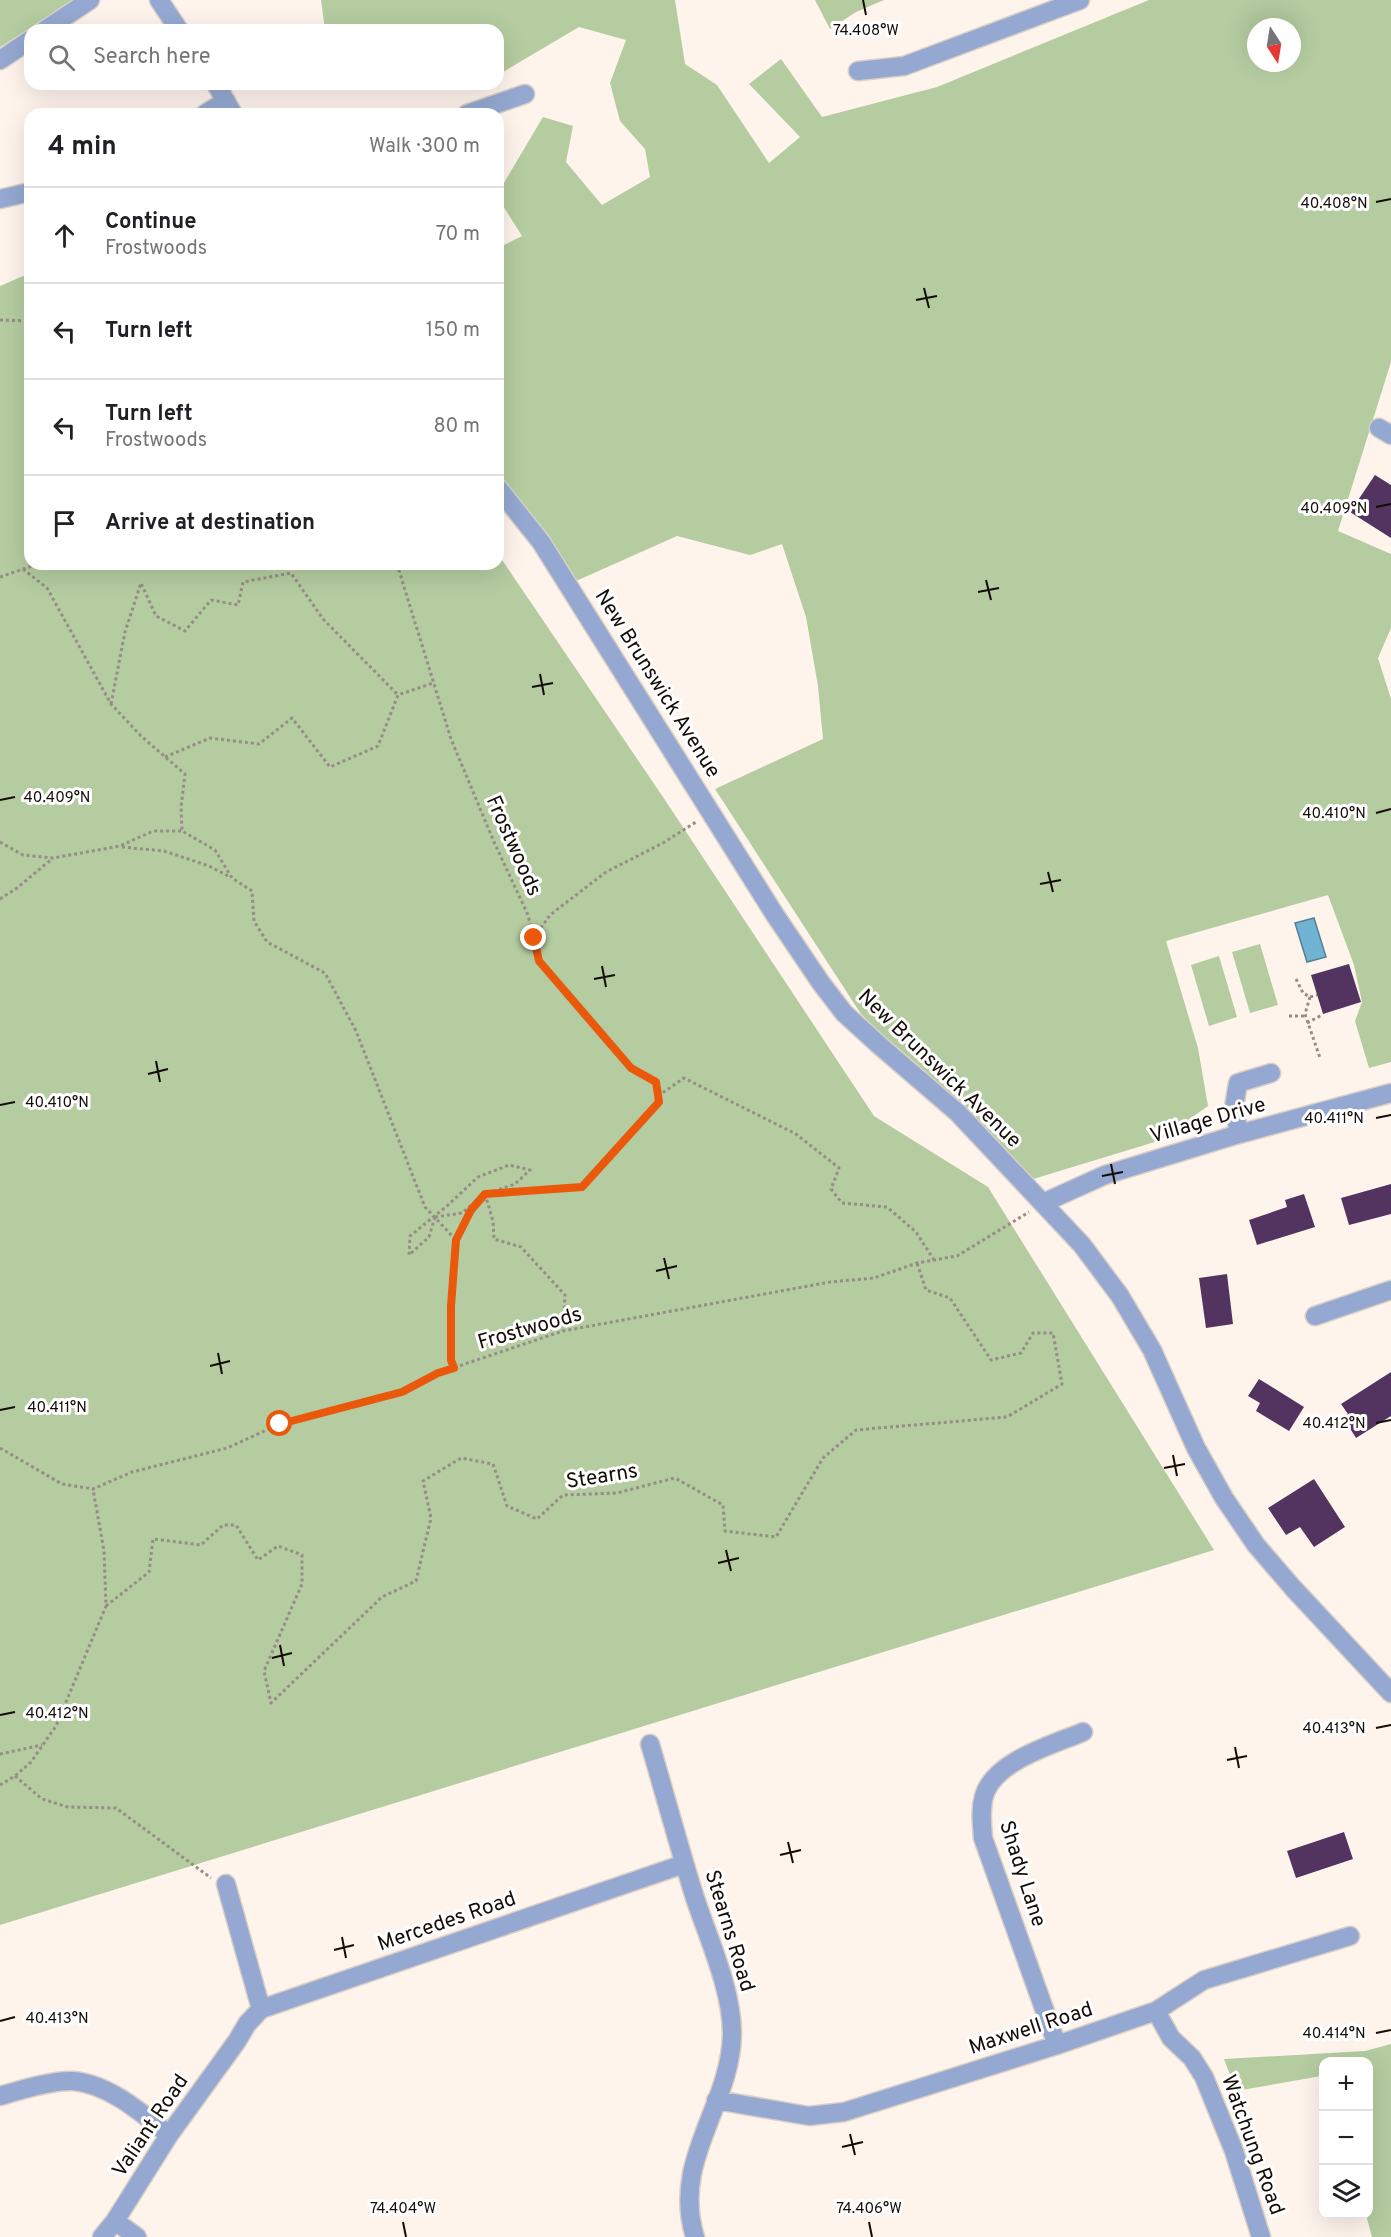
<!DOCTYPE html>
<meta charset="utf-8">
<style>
body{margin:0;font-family:Overpass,sans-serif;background:#f2f2f2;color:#202124}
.controls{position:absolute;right:18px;bottom:18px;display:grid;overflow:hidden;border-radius:12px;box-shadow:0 6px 24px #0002}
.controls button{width:54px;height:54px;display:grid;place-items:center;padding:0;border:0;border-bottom:2px solid #e0e0e0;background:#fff;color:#202124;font:30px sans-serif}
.compass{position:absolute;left:1247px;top:18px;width:54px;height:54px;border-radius:50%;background:#fff;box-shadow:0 6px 24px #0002;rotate:168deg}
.stop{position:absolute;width:18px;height:18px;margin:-14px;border:4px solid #ea580c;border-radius:50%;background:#fff}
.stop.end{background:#ea580c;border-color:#fff;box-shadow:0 2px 6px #0008}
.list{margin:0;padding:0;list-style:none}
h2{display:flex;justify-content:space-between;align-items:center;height:78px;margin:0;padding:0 24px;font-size:26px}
h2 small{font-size:20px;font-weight:400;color:#757577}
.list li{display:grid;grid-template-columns:39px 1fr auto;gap:18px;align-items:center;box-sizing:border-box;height:96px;padding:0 24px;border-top:2px solid #e0e0e0}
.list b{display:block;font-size:22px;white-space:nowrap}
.list p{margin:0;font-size:20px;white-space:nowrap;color:#757577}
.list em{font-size:20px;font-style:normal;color:#757577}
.icon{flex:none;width:33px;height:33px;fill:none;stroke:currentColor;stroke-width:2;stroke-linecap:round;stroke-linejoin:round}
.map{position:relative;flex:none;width:1391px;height:2237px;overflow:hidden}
.search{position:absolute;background:#fff;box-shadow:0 6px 24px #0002;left:24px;top:24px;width:480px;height:66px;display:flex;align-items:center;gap:15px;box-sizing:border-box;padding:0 21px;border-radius:18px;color:#757577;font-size:22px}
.panel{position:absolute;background:#fff;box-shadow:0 6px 24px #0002;left:24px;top:108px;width:480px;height:462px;border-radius:18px}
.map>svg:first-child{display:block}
.green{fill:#b4cca0;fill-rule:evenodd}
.water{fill:#70b3d2;stroke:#548195;stroke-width:1.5}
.building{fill:#533460}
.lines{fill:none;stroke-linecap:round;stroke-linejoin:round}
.minor-casing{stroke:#d9cfc7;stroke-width:21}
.path{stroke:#968d86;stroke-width:3;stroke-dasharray:3 3;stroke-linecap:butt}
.minor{stroke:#94a8d1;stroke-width:18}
.route{stroke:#ea580c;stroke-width:8}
.ticks{fill:none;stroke:#140c06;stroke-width:2}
.labels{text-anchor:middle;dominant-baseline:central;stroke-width:6;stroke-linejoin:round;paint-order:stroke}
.street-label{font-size:21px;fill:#140c06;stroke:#fff}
.ticks-label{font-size:15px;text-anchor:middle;fill:#140c06;stroke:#fff;stroke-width:6;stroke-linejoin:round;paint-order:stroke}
</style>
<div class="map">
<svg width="1391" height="2237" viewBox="0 0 1391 2237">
<rect width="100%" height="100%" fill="#fef4ec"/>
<path class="green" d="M 0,0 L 74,0 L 0,47 Z
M 321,0 L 675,0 L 685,64 L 717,85 L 769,163 L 800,137 L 749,84 L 781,59 L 822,117 L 937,87 L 1149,0 L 1391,0 L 1391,362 L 1338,531 L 1391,554 L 1391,628 L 1378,658 L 1391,699 L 1391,1062 L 1369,1068 L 1355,1021 L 1362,1002 L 1354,965 L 1328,895 L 1166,941 L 1198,1048 L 1208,1106 L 1158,1141 L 1030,1180 L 861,1014 L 715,789 L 823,739 L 818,686 L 806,617 L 782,544 L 750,555 L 677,536 L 576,581 L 498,478 L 498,248 L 522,236 L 498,198 L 498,193 L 543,117 L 573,126 L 566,162 L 602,205 L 650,177 L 645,149 L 620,121 L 610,83 L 626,40 L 579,27 L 498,75 L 498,30 L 325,30 ZM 1256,27 L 1292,27 L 1292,63 L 1256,63 Z
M 815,0 L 884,0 L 856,12 L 830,29 Z
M 30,273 L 30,564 L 498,564 L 498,554 L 663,797 L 874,1116 L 988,1187 L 1214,1550 L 0,1925 L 0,286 Z
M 1260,944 L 1278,1005 L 1250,1013 L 1232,952 Z
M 1219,956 L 1237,1017 L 1209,1026 L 1191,965 Z
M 1391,2044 L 1391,2237 L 1372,2237 L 1366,2215 L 1368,2214 L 1368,2062 L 1324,2062 L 1323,2077 L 1321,2076 L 1236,2091 L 1224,2059 L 1365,2051 Z"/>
<path class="water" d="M 1314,918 L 1326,957 L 1307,962 L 1295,923 Z"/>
<path class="building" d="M 1375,475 L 1391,485 L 1391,538 L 1350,512 Z
M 1349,964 L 1361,1002 L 1323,1014 L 1311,975 Z
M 1391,1184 L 1391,1214 L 1349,1225 L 1341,1198 Z
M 1304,1194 L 1315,1227 L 1257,1245 L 1249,1220 L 1287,1207 L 1285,1200 Z
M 1227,1274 L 1233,1324 L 1206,1328 L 1199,1278 Z
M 1391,1372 L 1391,1416 L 1356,1438 L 1343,1417 L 1348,1414 L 1341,1404 Z
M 1259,1379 L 1304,1407 L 1289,1431 L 1256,1411 L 1260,1403 L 1248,1396 Z
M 1314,1479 L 1345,1527 L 1314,1547 L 1300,1527 L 1286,1535 L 1268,1508 Z
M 1344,1832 L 1353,1859 L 1296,1878 L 1287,1851 Z"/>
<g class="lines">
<g class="minor-casing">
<path id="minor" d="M 159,0 L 179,30
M 45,30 L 90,0
M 0,60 L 30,40
M 858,71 L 904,66 L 1080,0
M 216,84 L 233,114
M 205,114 L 226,101
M 467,114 L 525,94
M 0,199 L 30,192
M 1379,428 L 1391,435
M 498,488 L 541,542 L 775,915 L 821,983 L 844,1013 L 879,1045 L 958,1113 L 1082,1245 L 1120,1296 L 1152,1350 L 1196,1448 L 1224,1498 L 1256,1545 L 1293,1588 L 1391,1693
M 1239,1134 L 1234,1107 L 1238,1083 L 1271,1073
M 1043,1203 L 1105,1175 L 1239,1134 L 1391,1093
M 1315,1316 L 1391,1290
M 650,1744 C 665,1795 679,1847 695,1898 C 709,1940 732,1990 732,2034 C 731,2106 671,2160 695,2237
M 226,1884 L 261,2009
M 1156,2011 L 1171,2038 L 1192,2058 L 1204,2077 L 1234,2151 L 1261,2237
M 1057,2045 L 983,1838 C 982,1824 980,1810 984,1796 C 994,1761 1052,1745 1083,1732
M 0,2096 C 20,2090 52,2080 73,2081 C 109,2084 142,2113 169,2135
M 716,2100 L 809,2116 L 844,2112 L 1057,2045 L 1156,2011 L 1204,1980 L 1350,1936
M 115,2221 L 137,2237
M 102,2237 L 115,2221 L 169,2135 L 237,2041 L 247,2024 L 261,2009 L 684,1864"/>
</g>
<path class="path" d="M 0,320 L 30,321
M 397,564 L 451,739 L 494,842 L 528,915 L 539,961 L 631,1068 L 656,1082 L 659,1102 L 582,1187 L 485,1194 L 470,1210 L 456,1240
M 23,569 L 47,588 L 111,704 L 141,736 L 185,774 L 181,807 L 182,831 L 215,850 L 232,878 L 252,891 L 254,921 L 267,942 L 325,973 L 356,1031 L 425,1207 L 456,1240 L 451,1306 L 451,1360 L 454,1368
M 0,577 L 38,564
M 111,704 L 125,632 L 141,583 L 156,616 L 185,631 L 211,600 L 238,605 L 243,582 L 291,573 L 323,619 L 398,695
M 165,757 L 210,738 L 259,744 L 292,718 L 330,767 L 378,746 L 398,695 L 433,683
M 0,842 L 23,855 L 53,858 L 120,846 L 153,831 L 182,831
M 122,847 L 164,851 L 209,866 L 230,877
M 0,899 L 17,888 L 53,858
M 534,938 L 550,915 L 606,872 L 663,843 L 696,822
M 1296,979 L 1303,993 L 1310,997 L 1317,995
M 1310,997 L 1305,1014 L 1320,1058
M 1289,1016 L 1305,1016
M 1307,1023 L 1322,1015
M 658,1096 L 684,1078 L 796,1134 L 839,1168 L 831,1189 L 842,1203 L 887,1207 L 916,1232 L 934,1260
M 485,1194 L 493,1221 L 494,1239 L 521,1247 L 565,1295 L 563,1331
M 435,1217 L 462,1213 L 476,1201
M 435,1217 L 429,1237 L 409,1255 L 410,1236 L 448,1205 L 478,1177 L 509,1165 L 530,1170 L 515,1184 L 492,1192
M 0,1448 L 62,1484 L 93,1489 L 132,1472 L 227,1448 L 280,1424 L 402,1392 L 438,1373 L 563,1331 L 830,1282 L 874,1278 L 917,1263 L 957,1256 L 1029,1212
M 106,1606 L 149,1572 L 153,1539 L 201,1545 L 223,1525 L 236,1525 L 258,1560 L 278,1546 L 302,1555 L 302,1584 L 264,1671 L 271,1703 L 382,1597 L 416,1581 L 431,1518 L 423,1481 L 461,1458 L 493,1464 L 507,1506 L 537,1519 L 563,1495 L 617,1493 L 675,1478 L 723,1505 L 725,1531 L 776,1537 L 823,1458 L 856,1430 L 1007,1417 L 1062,1384 L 1053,1333 L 1033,1333 L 1021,1353 L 991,1360 L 950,1298 L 926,1290 L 917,1263
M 0,1754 L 42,1745
M 15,1776 L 42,1799 L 68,1807 L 116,1808 L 211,1878
M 0,1785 L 15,1776 L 31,1762 L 56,1726 L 106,1606 L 104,1551 L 93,1489"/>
<use href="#minor" class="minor"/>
</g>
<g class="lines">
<path class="route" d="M 280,1424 L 402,1392 L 438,1373 L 454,1368 L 451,1360 L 451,1306 L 456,1240 L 471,1210 L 485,1194 L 582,1187 L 659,1102 L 656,1082 L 631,1068 L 539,961 L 534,938"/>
</g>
<path class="ticks" d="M 863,0 L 866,15M 1376,202 L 1391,199M 924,288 L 929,308M 916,300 L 937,296M 1376,507 L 1391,504M 986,580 L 991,600M 978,592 L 999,588M 540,674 L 544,695M 532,687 L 553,683M 0,800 L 15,797M 1376,813 L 1391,809M 1048,872 L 1053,892M 1040,884 L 1061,880M 602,966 L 606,987M 594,979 L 615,975M 156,1061 L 160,1082M 148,1074 L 168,1069M 0,1105 L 15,1102M 1376,1118 L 1391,1115M 1111,1164 L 1115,1184M 1102,1176 L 1123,1172M 664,1258 L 669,1279M 656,1271 L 677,1266M 218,1353 L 222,1374M 210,1366 L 230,1361M 0,1410 L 15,1407M 1376,1423 L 1391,1420M 1173,1455 L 1177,1476M 1164,1468 L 1185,1464M 726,1550 L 731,1571M 718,1563 L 739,1558M 280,1645 L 284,1666M 272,1658 L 292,1653M 0,1715 L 15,1712M 1376,1728 L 1391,1725M 1235,1747 L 1239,1768M 1227,1760 L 1247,1756M 788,1842 L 793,1863M 780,1855 L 801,1850M 342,1937 L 346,1958M 334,1950 L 354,1945M 0,2021 L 15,2017M 1376,2033 L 1391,2030M 850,2134 L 855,2155M 842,2147 L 863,2142M 403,2222 L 406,2237M 869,2222 L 872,2237"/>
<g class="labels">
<g class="street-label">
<text transform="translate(657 684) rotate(58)">New Brunswick Avenue</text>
<text transform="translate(513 846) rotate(66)">Frostwoods</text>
<text transform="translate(939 1069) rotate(44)">New Brunswick Avenue</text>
<text transform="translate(1208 1121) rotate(-16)">Village Drive</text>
<text transform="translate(530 1329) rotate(-16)">Frostwoods</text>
<text transform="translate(602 1477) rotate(-9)">Stearns</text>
<text transform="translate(1022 1874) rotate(72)">Shady Lane</text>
<text transform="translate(447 1922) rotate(-19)">Mercedes Road</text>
<text transform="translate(729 1931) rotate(73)">Stearns Road</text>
<text transform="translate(1031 2029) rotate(-18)">Maxwell Road</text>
<text transform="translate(151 2126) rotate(-56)">Valiant Road</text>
<text transform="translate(1252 2145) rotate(70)">Watchung Road</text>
</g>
</g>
<g class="ticks-label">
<text x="866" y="35">74.408°W</text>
<text x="1334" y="208">40.408°N</text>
<text x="1334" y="513">40.409°N</text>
<text x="57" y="802">40.409°N</text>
<text x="1334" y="818">40.410°N</text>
<text x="57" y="1107">40.410°N</text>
<text x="1334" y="1123">40.411°N</text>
<text x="57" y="1412">40.411°N</text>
<text x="1334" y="1428">40.412°N</text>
<text x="57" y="1718">40.412°N</text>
<text x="1334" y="1733">40.413°N</text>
<text x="57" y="2023">40.413°N</text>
<text x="1334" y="2038">40.414°N</text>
<text x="403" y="2213">74.404°W</text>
<text x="869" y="2213">74.406°W</text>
</g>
</svg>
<div class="controls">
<button>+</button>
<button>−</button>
<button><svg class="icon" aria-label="layers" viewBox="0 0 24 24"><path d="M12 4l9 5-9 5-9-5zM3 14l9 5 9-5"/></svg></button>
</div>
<svg class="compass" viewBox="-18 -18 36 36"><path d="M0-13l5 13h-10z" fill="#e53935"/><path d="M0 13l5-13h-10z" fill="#757577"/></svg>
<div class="stop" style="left:280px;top:1424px"></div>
<div class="stop end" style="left:534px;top:938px"></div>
<div class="search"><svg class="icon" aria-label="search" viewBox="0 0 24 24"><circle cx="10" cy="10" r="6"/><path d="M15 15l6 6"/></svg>Search here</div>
<section class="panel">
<h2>4 min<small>Walk · 300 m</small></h2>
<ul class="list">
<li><svg class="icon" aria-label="ahead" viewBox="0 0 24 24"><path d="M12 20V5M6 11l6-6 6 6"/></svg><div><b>Continue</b><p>Frostwoods</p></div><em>70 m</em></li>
<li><svg class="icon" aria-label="left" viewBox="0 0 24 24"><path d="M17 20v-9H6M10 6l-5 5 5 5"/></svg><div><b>Turn left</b></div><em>150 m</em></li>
<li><svg class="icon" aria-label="left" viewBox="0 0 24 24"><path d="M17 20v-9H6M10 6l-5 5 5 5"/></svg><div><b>Turn left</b><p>Frostwoods</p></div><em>80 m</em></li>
<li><svg class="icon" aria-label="arrive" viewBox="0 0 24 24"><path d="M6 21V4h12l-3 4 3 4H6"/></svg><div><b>Arrive at destination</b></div></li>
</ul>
</section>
</div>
